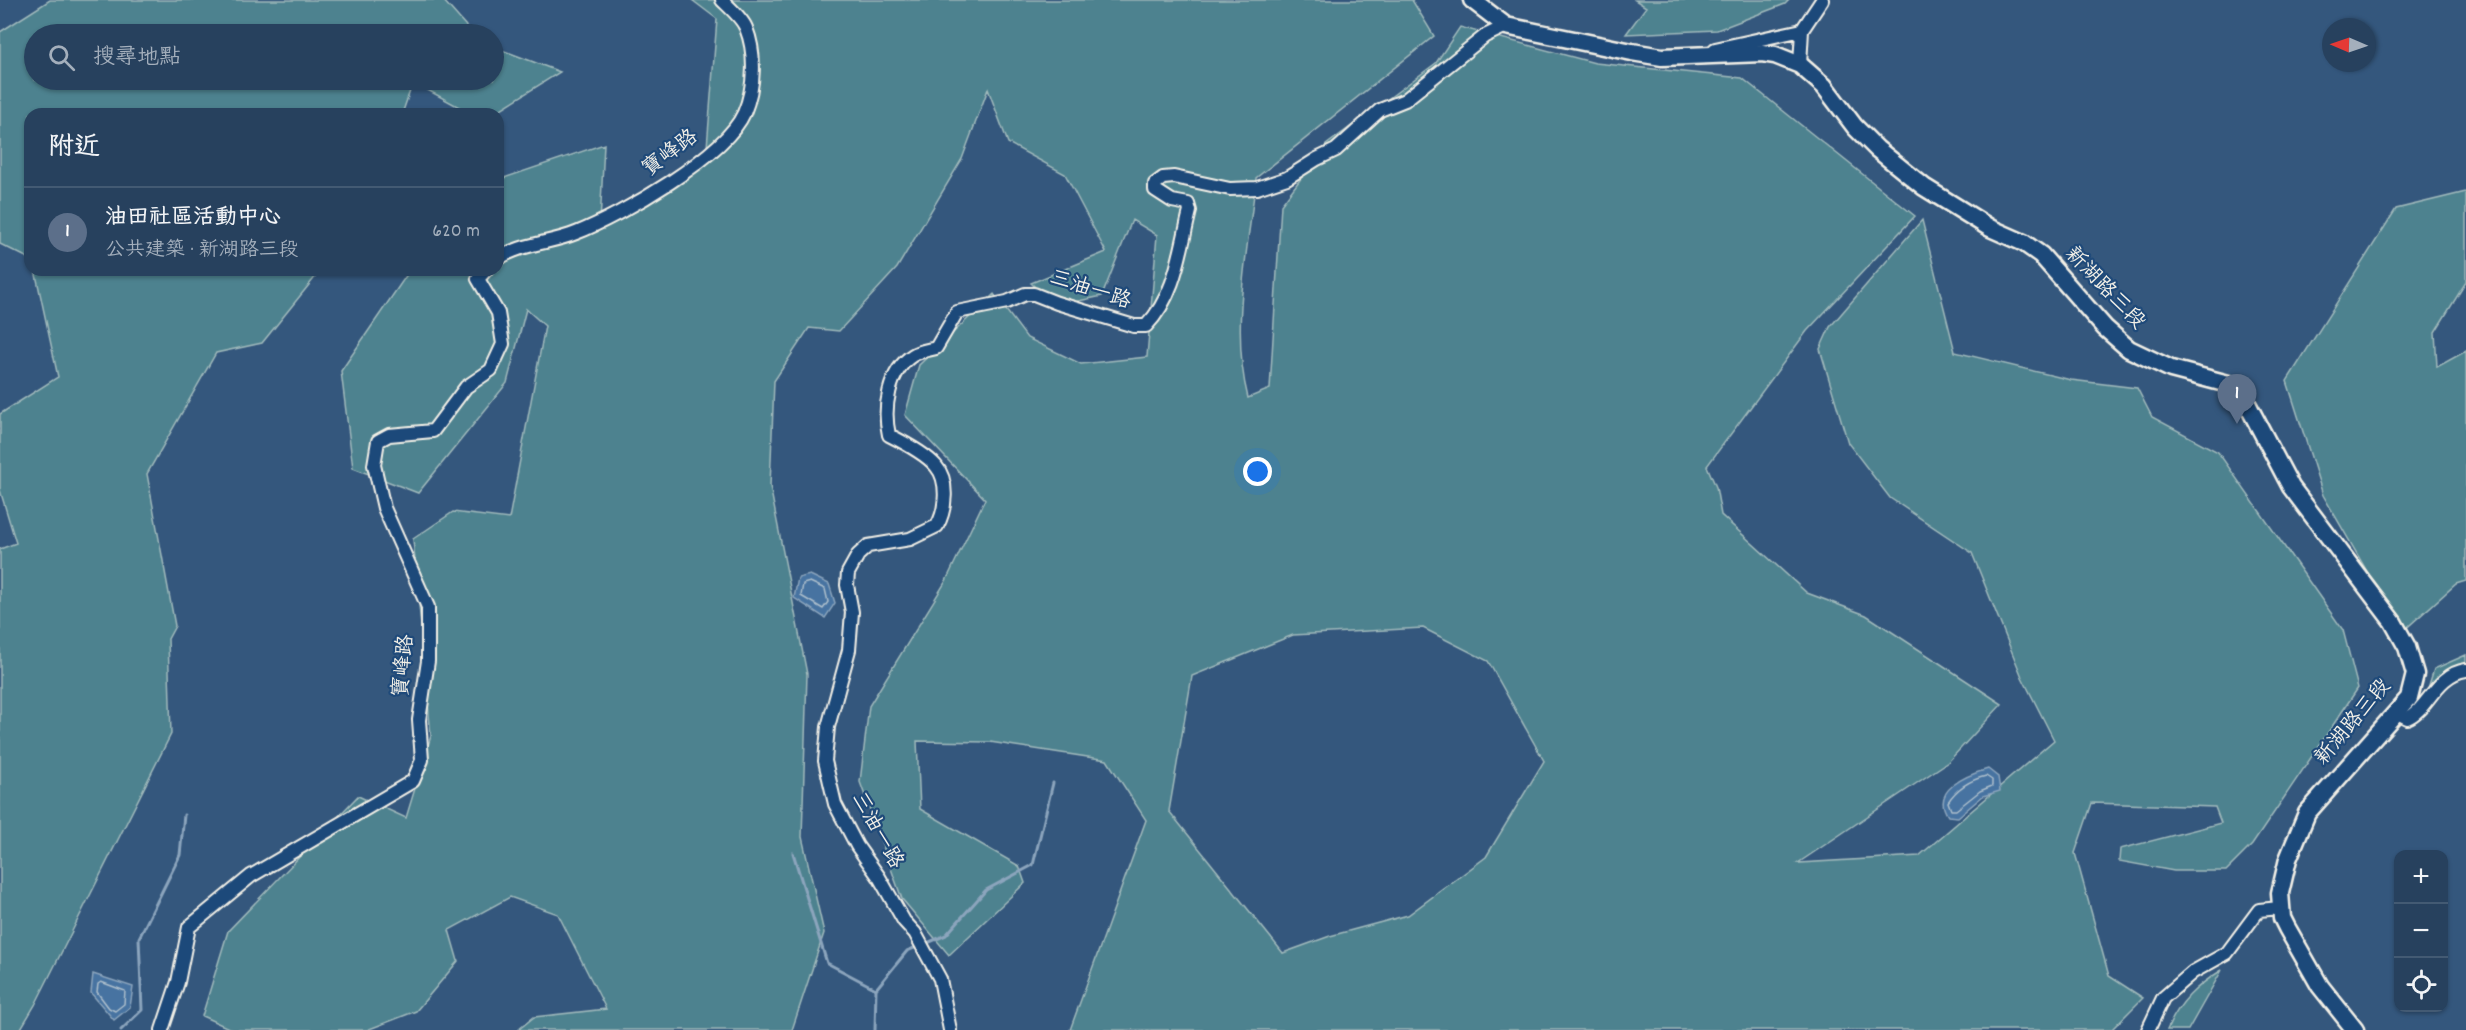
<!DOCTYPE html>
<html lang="zh-TW">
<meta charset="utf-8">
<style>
body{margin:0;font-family:Dekko,"LXGW WenKai TC",sans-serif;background:#334c67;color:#f1f3f6}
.controls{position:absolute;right:18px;bottom:18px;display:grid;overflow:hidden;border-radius:12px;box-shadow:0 2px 4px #0004}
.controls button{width:54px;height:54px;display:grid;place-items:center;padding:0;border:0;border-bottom:2px solid #435a73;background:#27415e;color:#f1f3f6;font:30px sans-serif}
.compass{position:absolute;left:2322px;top:18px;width:54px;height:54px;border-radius:50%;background:#27415e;box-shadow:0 2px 4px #0004;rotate:272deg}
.you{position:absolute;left:1258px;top:472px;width:21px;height:21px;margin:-15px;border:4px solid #fff;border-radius:50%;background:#1a73e8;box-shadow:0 0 0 9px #1a73e833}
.badge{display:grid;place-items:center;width:39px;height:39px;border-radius:50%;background:#d6ab8b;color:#fff;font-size:20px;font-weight:700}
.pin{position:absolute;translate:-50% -50px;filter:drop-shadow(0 2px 3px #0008)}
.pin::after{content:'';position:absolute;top:32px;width:21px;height:18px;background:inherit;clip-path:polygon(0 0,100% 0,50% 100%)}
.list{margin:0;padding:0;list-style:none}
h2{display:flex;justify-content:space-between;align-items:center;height:78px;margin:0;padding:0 24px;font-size:26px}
h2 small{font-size:20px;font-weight:400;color:#a4afbc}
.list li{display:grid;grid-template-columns:39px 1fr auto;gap:18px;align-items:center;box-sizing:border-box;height:90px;padding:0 24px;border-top:2px solid #435a73}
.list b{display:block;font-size:22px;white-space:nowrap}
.list p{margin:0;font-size:20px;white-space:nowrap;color:#a4afbc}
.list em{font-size:20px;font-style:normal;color:#a4afbc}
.icon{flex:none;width:33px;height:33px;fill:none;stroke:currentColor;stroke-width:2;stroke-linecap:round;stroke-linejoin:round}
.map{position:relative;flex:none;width:2466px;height:1030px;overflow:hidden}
.search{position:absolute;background:#27415e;box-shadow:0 2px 4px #0004;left:24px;top:24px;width:480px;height:66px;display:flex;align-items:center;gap:15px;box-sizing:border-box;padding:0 21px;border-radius:33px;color:#a4afbc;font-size:22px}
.panel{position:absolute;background:#27415e;box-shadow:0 2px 4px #0004;left:24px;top:108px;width:480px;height:168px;border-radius:18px}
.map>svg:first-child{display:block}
.green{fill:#4e828f;stroke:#a1babc;stroke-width:1.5;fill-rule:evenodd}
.water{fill:#4673a1;stroke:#8ca5bd;stroke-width:1.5}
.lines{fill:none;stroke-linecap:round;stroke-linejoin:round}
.shore{stroke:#aebfcc;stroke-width:1.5}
.stream{stroke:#8ca5bd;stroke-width:3}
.street-casing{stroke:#f4f1e8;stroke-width:16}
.secondary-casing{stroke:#f4f1e8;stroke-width:21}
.street{stroke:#1f4a7a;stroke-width:12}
.secondary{stroke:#1f4a7a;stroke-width:16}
.labels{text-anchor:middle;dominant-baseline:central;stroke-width:4.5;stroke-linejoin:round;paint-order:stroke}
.street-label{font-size:21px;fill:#f4f1e8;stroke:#1f4a7a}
</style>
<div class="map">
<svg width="2466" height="1030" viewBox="0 0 2466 1030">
<rect width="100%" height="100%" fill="#34577d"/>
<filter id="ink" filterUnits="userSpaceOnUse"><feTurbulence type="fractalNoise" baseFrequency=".0167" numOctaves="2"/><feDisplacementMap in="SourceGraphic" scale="12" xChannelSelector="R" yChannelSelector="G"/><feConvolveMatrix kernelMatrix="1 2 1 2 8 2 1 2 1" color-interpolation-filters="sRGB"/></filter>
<g filter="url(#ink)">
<path class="green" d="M 50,0 L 443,0 L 473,34 L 34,34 L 34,80 L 494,80 L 494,47 L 560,72 L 493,114 L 472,114 L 413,82 L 402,114 L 30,114 L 30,259 L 0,244 L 0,32 Z
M 692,0 L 1412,0 L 1434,36 L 1256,178 C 1248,249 1230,328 1248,398 L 1270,389 L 1281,205 L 1326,145 L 1436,63 L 1460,27 L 1595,63 L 1742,78 L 1915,216 L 1807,331 L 1707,466 L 1716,487 L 1721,515 L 1807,593 L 1866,615 L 2002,704 L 1948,762 L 1798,863 L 1919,856 L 2054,740 L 2022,677 L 1972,553 L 1890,498 L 1848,443 L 1820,349 L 1830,327 L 1922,220 L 1955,352 L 2071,380 L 2137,388 L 2152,417 L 2218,452 L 2343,630 L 2358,688 L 2252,845 L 2226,871 L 2174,871 L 2119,861 L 2120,849 L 2221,823 L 2215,807 L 2092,803 L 2075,853 L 2109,976 L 2143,998 L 2111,1030 L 1070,1030 L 1146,820 L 1107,760 L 990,742 L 917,741 L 920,809 L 1019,866 L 1025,883 L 949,955 L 902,899 L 860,782 L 869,706 L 946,581 L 985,499 L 905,415 L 919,365 L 994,294 L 1027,338 L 1081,364 L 1147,357 L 1157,235 L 1132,220 L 1102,296 L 1055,306 L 1031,283 L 1106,252 L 1065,174 L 1008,143 L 988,89 L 962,159 L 897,268 L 839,331 L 809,328 L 774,381 L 770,486 L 807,674 L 802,837 L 824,933 L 792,1030 L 518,1030 L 534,1017 L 606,1009 L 558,914 L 510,897 L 449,930 L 458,961 L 416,1011 L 367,1030 L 233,1030 L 202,1016 L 228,931 L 358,796 L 406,818 L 431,736 L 413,539 L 453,512 L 509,519 L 545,326 L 526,309 L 507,383 L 418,493 L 353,468 L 341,371 L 410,270 L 498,270 L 498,180 L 604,144 L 600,224 L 706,160 L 717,19 ZM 1423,628 L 1488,661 L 1544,761 L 1486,857 L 1408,915 L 1330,936 L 1283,953 L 1169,811 L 1192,676 L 1293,635 Z
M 1635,0 L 1789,0 L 1785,4 L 1717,30 L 1626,34 L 1646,7 Z
M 2466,192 L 2466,282 L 2435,332 L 2437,367 L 2466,351 L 2466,581 L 2456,584 L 2402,632 L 2323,495 L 2287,381 L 2396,209 Z
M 35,270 L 321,270 L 262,343 L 216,353 L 147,474 L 175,626 L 168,639 L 171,734 L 35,1005 L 20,1030 L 0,1030 L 0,549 L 16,543 L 0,490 L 0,414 L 58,377 Z
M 2466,655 L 2466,666 L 2429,685 L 2434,669 Z
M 2222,970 L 2188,1030 L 2167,1030 C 2179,1002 2196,986 2222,970 Z"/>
<path class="water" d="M 810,575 L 829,584 L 835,603 L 825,618 L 794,598 L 798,578 Z
M 1988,769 L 1998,777 L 2000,791 L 1983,796 L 1958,817 L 1948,816 C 1930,790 1967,775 1988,769 Z
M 93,974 L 133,987 L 130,1007 L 114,1020 L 91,993 Z"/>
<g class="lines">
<path class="shore" d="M 810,582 L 825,589 L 828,602 L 823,609 L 801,596 L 803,584 Z
M 1986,776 L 1992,780 L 1992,786 L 1980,791 L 1956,810 L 1951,810 L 1948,802 C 1957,788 1970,780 1986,776 Z
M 101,982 L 125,991 L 124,1004 L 115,1011 L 109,1008 L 97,992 L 98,984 Z"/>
<path class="stream" d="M 793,853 L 827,963 L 876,989
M 925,944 L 946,935 L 986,890 L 1033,865 L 1053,783
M 121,1030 L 142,1010 L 139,938 L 180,855 L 184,815
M 875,1030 L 876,989 L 907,951 L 919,946"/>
<g class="street-casing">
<path id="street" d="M 1715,49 L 1802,30
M 1800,65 L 1802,30 L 1822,0
M 498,259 C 519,244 552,243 576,233 C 620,216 725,156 744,113 C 755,87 756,53 746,28 C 742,18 730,8 722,0
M 2397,713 L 2407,718 C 2427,711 2436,674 2466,670
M 162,1030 L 178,982 L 189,927 L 251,876 L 413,781 L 422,760 L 419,720 L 428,661 L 428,607 L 384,508 L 374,465 L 378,441 L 389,435 L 433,431 L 466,387 L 491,370 L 503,344 L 498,313 L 478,279 L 486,270
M 950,1030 L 940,979 L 915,933 L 904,921 L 879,877 L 857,846 L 835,804 L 825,761 L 828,727 L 849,650 L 852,612 L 847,585 L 848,573 L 858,555 L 868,546 L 910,539 L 937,526 C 946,510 949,481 936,466 C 926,454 903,442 889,435 C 883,409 888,371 913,355 C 919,351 929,350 936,348 L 957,312 L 1007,302 L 1025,294 L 1034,294 L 1057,303 L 1134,326 L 1146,326 C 1176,295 1180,251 1190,211 L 1188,204 L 1172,201 L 1155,190 L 1155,184 L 1163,178 L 1174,177 L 1230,189 L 1257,188 L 1287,178 L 1317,159 L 1336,150 L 1380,110 L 1405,100 L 1485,36 L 1506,26
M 2148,1030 L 2163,998 L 2193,972 L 2227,953 L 2259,910 L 2280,908"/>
</g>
<g class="secondary-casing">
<path id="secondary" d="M 1472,0 L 1506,26 L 1632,52 L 1662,57 L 1762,53 L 1775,55 L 1800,65 L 1824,86 L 1855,127 L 1877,149 L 1924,187 L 1990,228 L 2024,243 L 2041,255 L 2105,328 L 2129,349 L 2171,369 L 2232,385 L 2242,394 L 2291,487 L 2393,622 L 2407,647 L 2415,674 L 2409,698 L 2307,813 L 2288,859 L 2280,893 L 2282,918 L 2287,928 L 2320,986 L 2355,1030"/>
</g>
<use href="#street" class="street"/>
<use href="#secondary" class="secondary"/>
</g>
</g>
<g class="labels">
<g class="street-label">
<text transform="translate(671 154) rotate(-37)">寶峰路</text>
<text transform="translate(2104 289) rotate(46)">新湖路三段</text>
<text transform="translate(1090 291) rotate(18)">三油一路</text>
<text transform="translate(405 666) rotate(-85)">寶峰路</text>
<text transform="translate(2354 723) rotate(-50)">新湖路三段</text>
<text transform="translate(876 831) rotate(61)">三油一路</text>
</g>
</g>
</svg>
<div class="controls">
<button>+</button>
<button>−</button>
<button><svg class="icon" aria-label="locate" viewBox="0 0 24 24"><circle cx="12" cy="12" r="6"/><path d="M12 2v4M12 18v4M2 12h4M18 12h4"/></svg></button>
</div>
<svg class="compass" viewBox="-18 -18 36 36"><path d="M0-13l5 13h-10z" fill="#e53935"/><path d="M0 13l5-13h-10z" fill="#a4afbc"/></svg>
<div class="you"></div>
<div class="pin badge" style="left:2237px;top:424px;background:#5c6f8a">1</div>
<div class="search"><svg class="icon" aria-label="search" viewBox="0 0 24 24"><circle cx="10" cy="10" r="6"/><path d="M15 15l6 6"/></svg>搜尋地點</div>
<section class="panel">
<h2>附近<small></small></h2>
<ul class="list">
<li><span class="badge" style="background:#5c6f8a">1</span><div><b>油田社區活動中心</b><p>公共建築 · 新湖路三段</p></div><em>620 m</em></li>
</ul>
</section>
</div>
